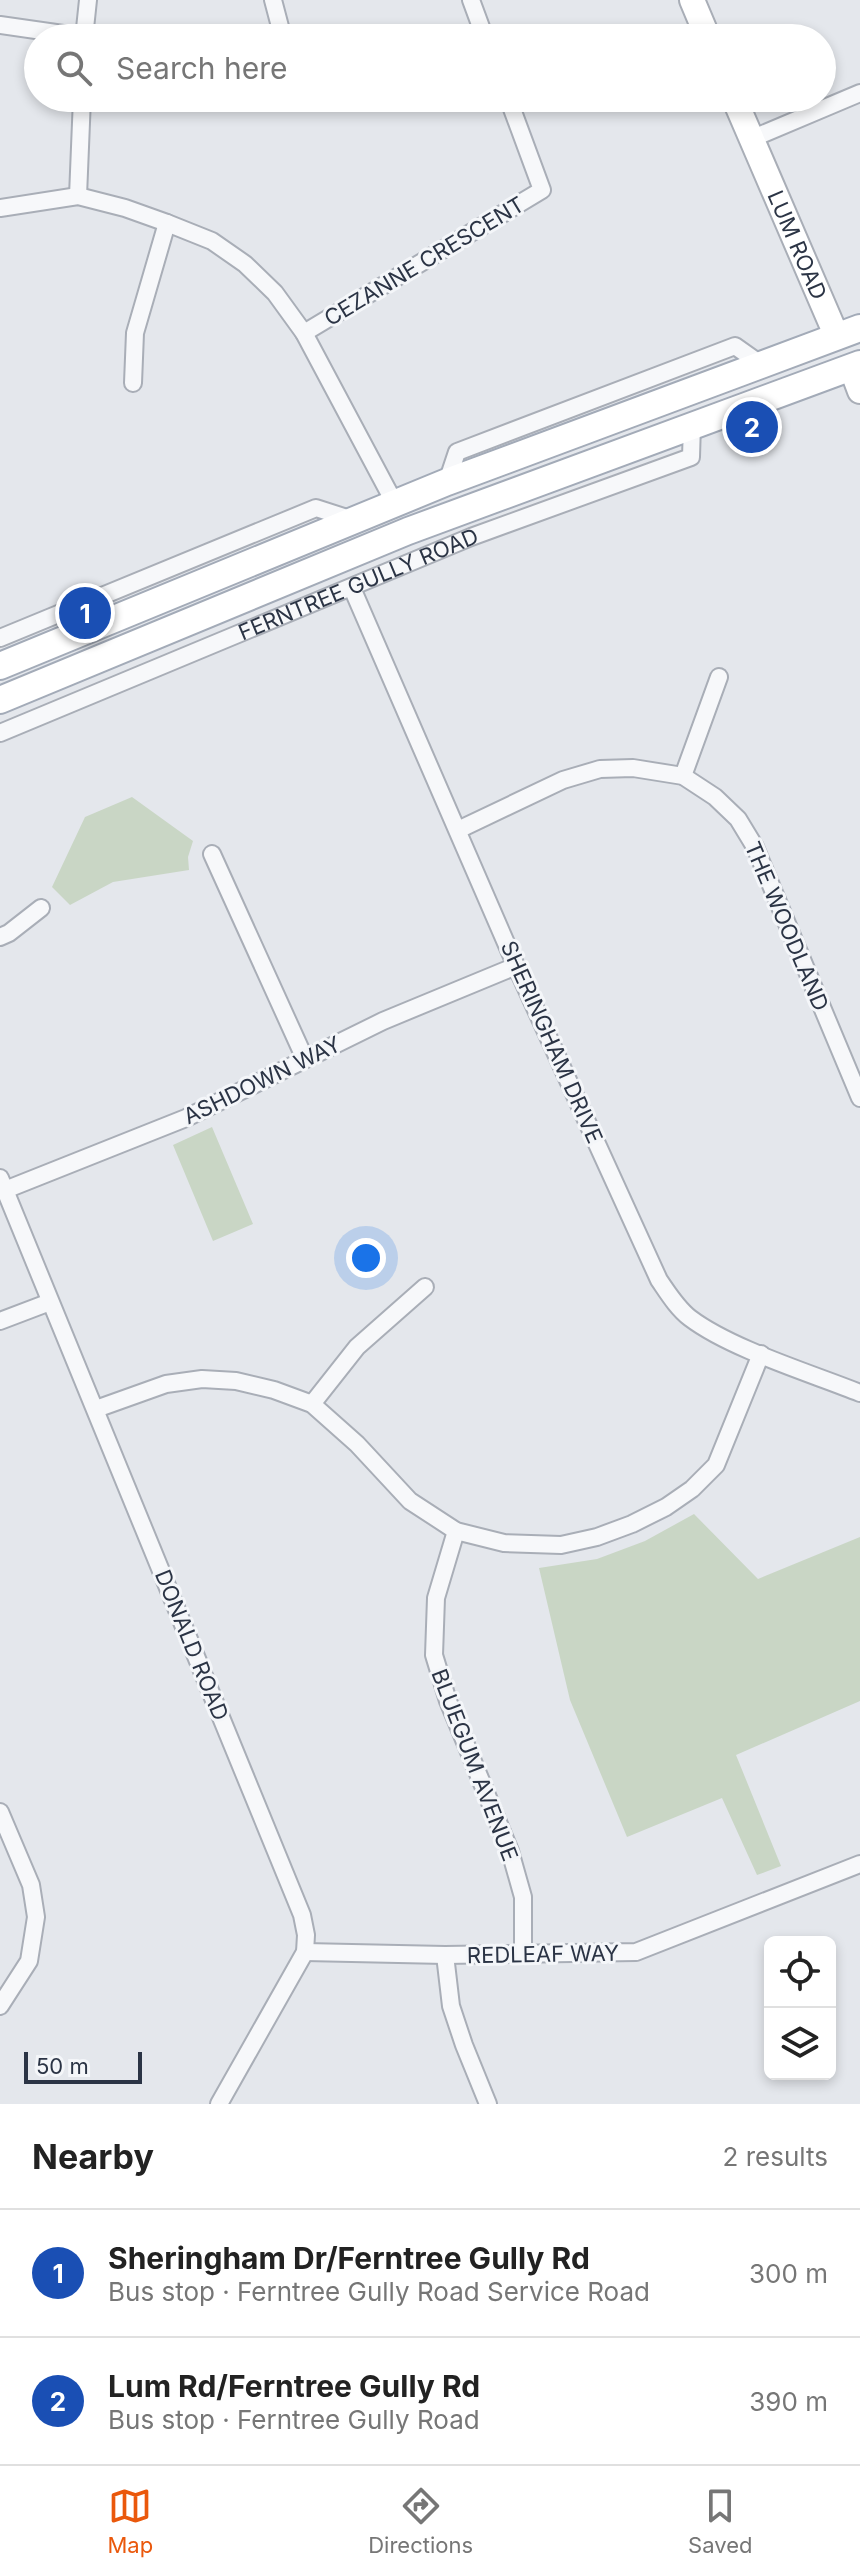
<!DOCTYPE html>
<meta charset="utf-8">
<style>
body{margin:0;font-family:Inter,sans-serif;background:#f2f2f2;color:#222}
.controls{position:absolute;right:24px;bottom:24px;display:grid;overflow:hidden;border-radius:12px;box-shadow:0 4px 12px #0003}
.controls button{width:72px;height:72px;display:grid;place-items:center;padding:0;border:0;border-bottom:2px solid #e0e0e0;background:#fff;color:#222;font:40px sans-serif}
.scale{position:absolute;left:24px;bottom:20px;width:118px;box-sizing:border-box;padding-left:8px;border:4px solid #2b3445;border-top:0;font-size:22px;line-height:28px;white-space:nowrap;color:#2b3445;-webkit-text-stroke:6px #f4f6f9;paint-order:stroke}
.you{position:absolute;left:366px;top:1258px;width:28px;height:28px;margin:-20px;border:6px solid #fff;border-radius:50%;background:#1a73e8;box-shadow:0 0 0 12px #1a73e833}
.badge{display:grid;place-items:center;width:52px;height:52px;border-radius:50%;background:#ea580c;color:#fff;font-size:26px;font-weight:700}
.pin{position:absolute;translate:-50% -50%;border:4px solid #fff;box-shadow:0 2px 8px #0006}
.list{margin:0;padding:0;list-style:none}
h2{display:flex;justify-content:space-between;align-items:center;height:104px;margin:0;padding:0 32px;font-size:34px}
h2 small{font-size:26px;font-weight:400;color:#767676}
.list li{display:grid;grid-template-columns:52px 1fr auto;gap:24px;align-items:center;box-sizing:border-box;height:128px;padding:0 32px;border-top:2px solid #e0e0e0}
.list b{display:block;font-size:30px;white-space:nowrap}
.list p{margin:0;font-size:26px;white-space:nowrap;color:#767676}
.list em{font-size:26px;font-style:normal;color:#767676}
.icon{flex:none;width:44px;height:44px;fill:none;stroke:currentColor;stroke-width:2;stroke-linecap:round;stroke-linejoin:round}
.map{position:relative;flex:none;width:860px;height:2104px;overflow:hidden}
.search{position:absolute;background:#fff;box-shadow:0 4px 12px #0003;left:24px;right:24px;top:24px;height:88px;display:flex;align-items:center;gap:20px;box-sizing:border-box;padding:0 28px;border-radius:44px;color:#767676;font-size:30px}
.sheet{height:360px;background:#fff}
nav{display:flex;justify-content:space-around;align-items:center;box-sizing:border-box;height:112px;border-top:2px solid #e0e0e0;background:#fff;font-size:22px;color:#767676}
nav a{display:grid;justify-items:center;gap:4px}
nav .on{color:#ea580c}
.map>svg:first-child{display:block}
.green{fill:#c9d6c5}
.lines{fill:none;stroke-linecap:round;stroke-linejoin:round}
.street-casing{stroke:#a9aeb7;stroke-width:20}
.secondary-casing{stroke:#a9aeb7;stroke-width:28}
.primary-casing{stroke:#a3abb8;stroke-width:30}
.path{stroke:#c2c5cb;stroke-width:3;stroke-dasharray:6 6;stroke-linecap:butt}
.street{stroke:#f7f8fa;stroke-width:16}
.secondary{stroke:#fff;stroke-width:24}
.primary{stroke:#fff;stroke-width:26}
.labels{text-anchor:middle;dominant-baseline:central;stroke-width:6;stroke-linejoin:round;paint-order:stroke}
.street-label{font-size:22px;fill:#2b3445;stroke:#f4f6f9}
</style>
<div class="map">
<svg width="860" height="2104" viewBox="0 0 860 2104">
<rect width="100%" height="100%" fill="#e4e7ec"/>
<path class="green" d="M 132,797 L 193,841 L 188,857 L 189,870 L 113,882 L 70,905 L 52,887 L 85,817 Z
M 212,1127 L 253,1224 L 213,1241 L 173,1145 Z
M 694,1514 L 758,1579 L 860,1537 L 860,1701 L 736,1755 L 781,1866 L 757,1875 L 722,1798 L 627,1837 L 570,1700 L 539,1568 L 597,1559 L 645,1541 Z"/>
<g class="lines">
<g class="street-casing">
<g id="street">
<path d="M 273,0 L 283,38"/>
<path d="M 471,0 L 485,38"/>
<path d="M 0,25 L 84,37"/>
<path d="M 84,38 L 88,0"/>
<path d="M 751,139 L 860,93"/>
<path d="M 78,196 L 82,98"/>
<path d="M 0,208 L 78,196 L 125,208 L 167,223 L 212,241 L 245,264 L 275,293 L 304,333 L 394,502"/>
<path d="M 304,333 L 542,190 L 508,98"/>
<path d="M 133,383 L 135,333 L 167,223"/>
<path d="M 447,482 L 457,452 L 735,346 L 762,365"/>
<path d="M 352,588 L 516,966 L 659,1280 C 668,1293 677,1308 690,1318 C 731,1349 810,1373 860,1393"/>
<path d="M 0,638 L 316,508 L 353,520"/>
<path id="s1" d="M 0,733 L 471,537 L 691,457 L 692,424"/>
<path d="M 683,776 L 719,677"/>
<path d="M 458,830 L 563,780 L 600,769 L 633,768 L 683,776 L 715,797 L 738,819 L 755,847 L 860,1098"/>
<path d="M 212,854 L 305,1059"/>
<path d="M 0,937 L 9,933 L 41,908"/>
<path d="M 0,1178 L 302,1915 L 306,1935 L 305,1952 L 219,2104"/>
<path d="M 5,1190 L 186,1118 L 383,1021 L 516,966"/>
<path d="M 0,1321 L 50,1302"/>
<path d="M 312,1404 L 357,1347 L 425,1287"/>
<path d="M 96,1409 L 166,1384 L 202,1379 L 236,1381 L 274,1390 L 312,1404 L 357,1444 L 410,1501 L 456,1531 L 504,1543 L 561,1545 L 597,1537 L 632,1524 L 666,1507 L 692,1489 L 716,1465 L 761,1354"/>
<path d="M 456,1531 L 436,1598 L 434,1655 L 448,1701 L 510,1851 L 523,1897 L 523,1952"/>
<path d="M 0,1812 L 31,1885 L 36,1917 L 29,1961 L 0,2006"/>
<path d="M 305,1952 L 445,1955 L 636,1952 L 860,1864"/>
<path d="M 445,1955 L 451,2006 L 464,2045 L 488,2104"/>
</g>
</g>
<g class="secondary-casing">
<g id="secondary">
<path d="M 692,0 L 708,38"/>
<path id="s2" d="M 734,98 L 837,337"/>
<path d="M 851,367 L 860,391"/>
</g>
</g>
<g class="primary-casing">
<path id="primary" d="M 0,666 L 447,482 L 860,328
M 0,700 L 408,531 L 860,364"/>
</g>
<path class="path" d="M 767,421 L 773,438"/>
<use href="#street" class="street"/>
<use href="#secondary" class="secondary"/>
<use href="#primary" class="primary"/>
</g>
<g class="labels">
<g class="street-label">
<text stroke="none"><textPath href="#s2" startOffset="160">LUM ROAD</textPath></text>
<text transform="translate(424 261) rotate(-31)">CEZANNE CRESCENT</text>
<text stroke="none"><textPath href="#s1" startOffset="388">FERNTREE GULLY ROAD</textPath></text>
<text transform="translate(787 926) rotate(67)">THE WOODLAND</text>
<text transform="translate(552 1042) rotate(66)">SHERINGHAM DRIVE</text>
<text transform="translate(262 1080) rotate(-26)">ASHDOWN WAY</text>
<text transform="translate(192 1645) rotate(68)">DONALD ROAD</text>
<text transform="translate(475 1765) rotate(69)">BLUEGUM AVENUE</text>
<text transform="translate(543 1954) rotate(-1)">REDLEAF WAY</text>
</g>
</g>
</svg>
<div class="controls">
<button><svg class="icon" aria-label="locate" viewBox="0 0 24 24"><circle cx="12" cy="12" r="6"/><path d="M12 2v4M12 18v4M2 12h4M18 12h4"/></svg></button>
<button><svg class="icon" aria-label="layers" viewBox="0 0 24 24"><path d="M12 4l9 5-9 5-9-5zM3 14l9 5 9-5"/></svg></button>
</div>
<div class="scale">50 m</div>
<div class="you"></div>
<div class="pin badge" style="left:85px;top:613px;background:#1a4fb4">1</div>
<div class="pin badge" style="left:752px;top:427px;background:#1a4fb4">2</div>
<div class="search"><svg class="icon" aria-label="search" viewBox="0 0 24 24"><circle cx="10" cy="10" r="6"/><path d="M15 15l6 6"/></svg>Search here</div>
</div>
<section class="sheet">
<h2>Nearby<small>2 results</small></h2>
<ul class="list">
<li><span class="badge" style="background:#1a4fb4">1</span><div><b>Sheringham Dr/Ferntree Gully Rd</b><p>Bus stop · Ferntree Gully Road Service Road</p></div><em>300 m</em></li>
<li><span class="badge" style="background:#1a4fb4">2</span><div><b>Lum Rd/Ferntree Gully Rd</b><p>Bus stop · Ferntree Gully Road</p></div><em>390 m</em></li>
</ul>
</section>
<nav>
<a class="on"><svg class="icon" aria-label="map" viewBox="0 0 24 24"><path d="M3 6l6-2 6 2 6-2v14l-6 2-6-2-6 2zM9 4v14M15 6v14"/></svg>Map</a>
<a><svg class="icon" aria-label="directions" viewBox="0 0 24 24"><path d="M12 3l9 9-9 9-9-9zM9 14v-3h6M13 9l2 2-2 2"/></svg>Directions</a>
<a><svg class="icon" aria-label="saved" viewBox="0 0 24 24"><path d="M7 4h10v16l-5-4-5 4z"/></svg>Saved</a>
</nav>
